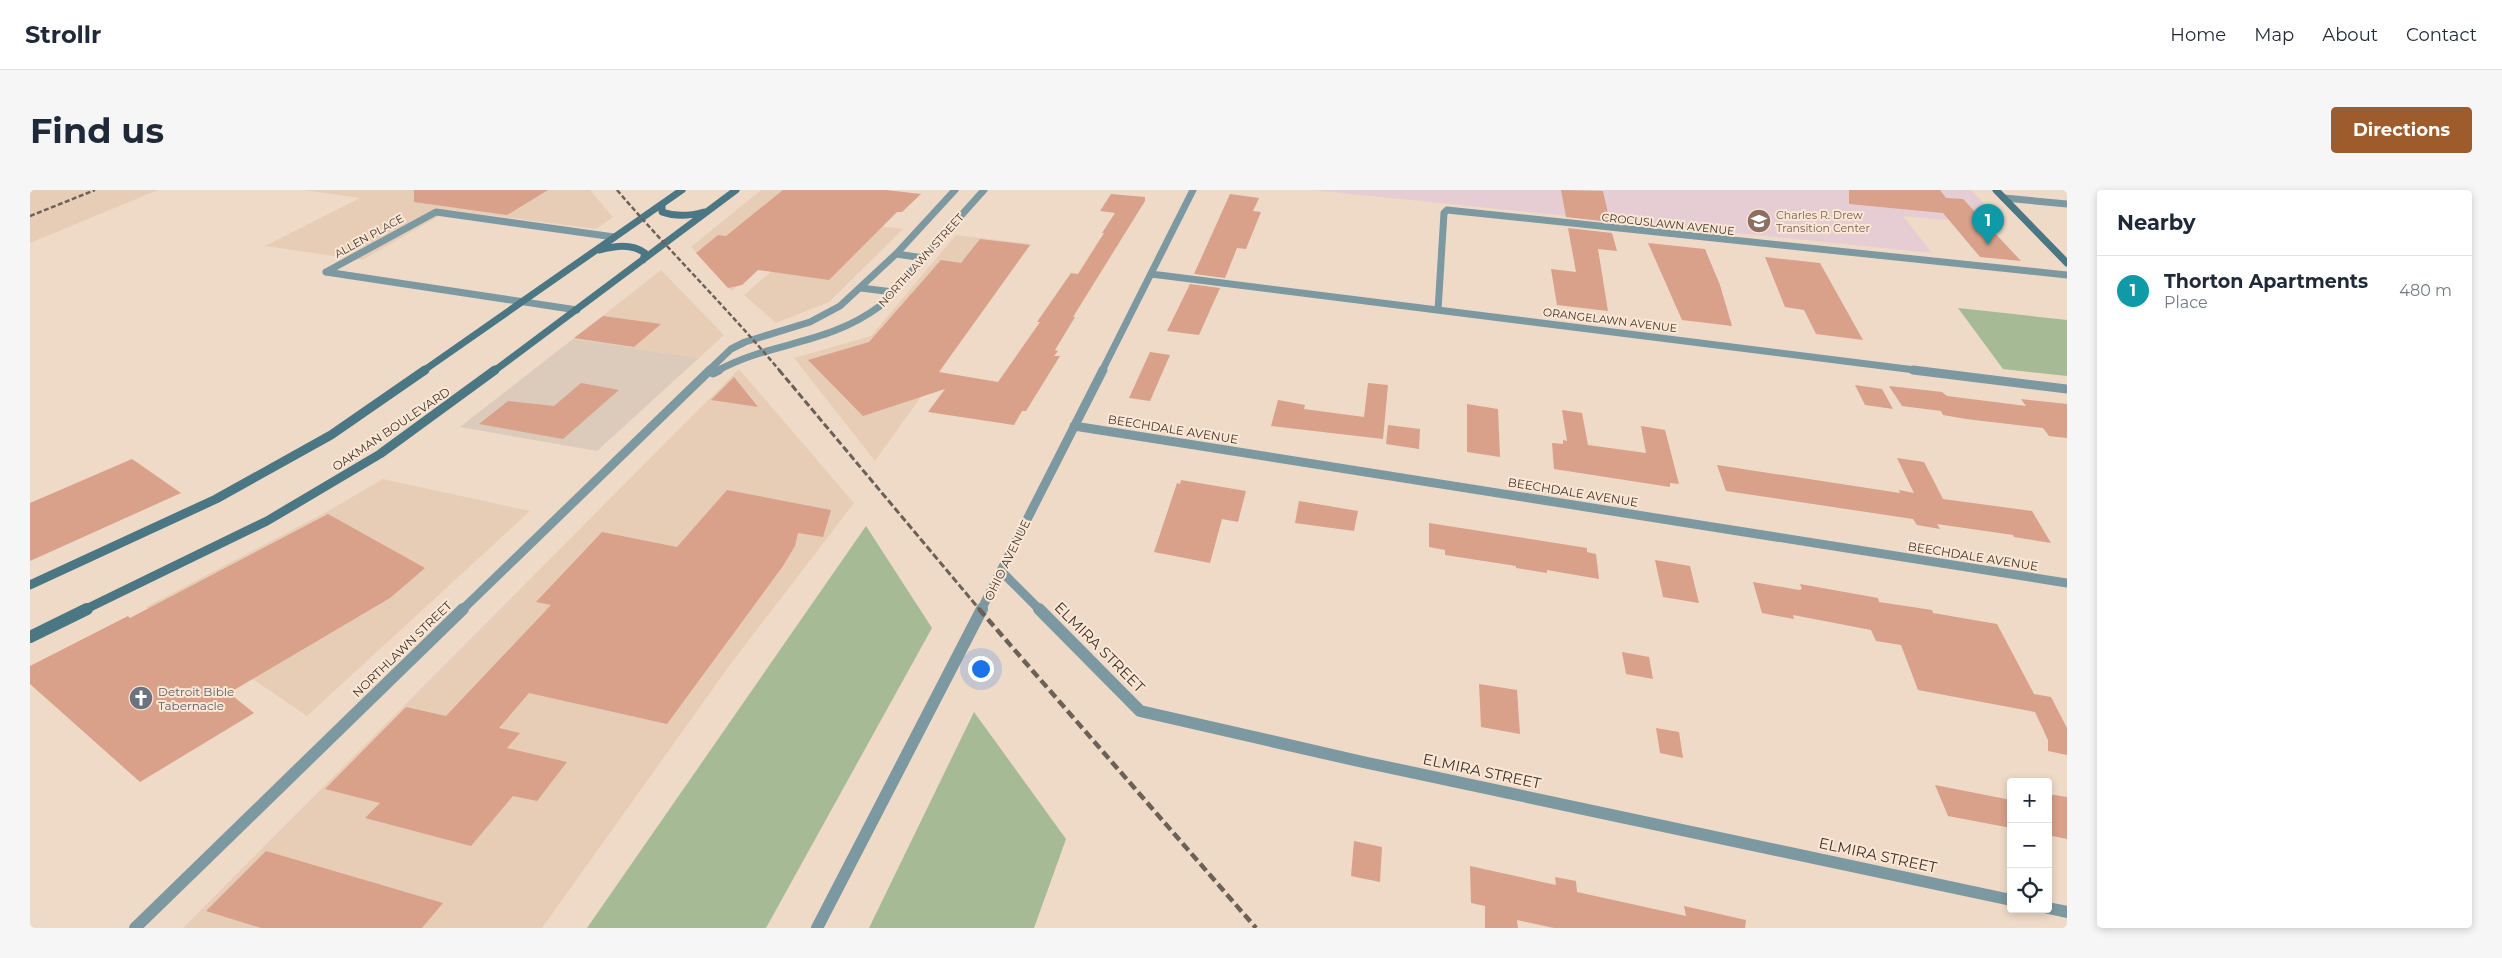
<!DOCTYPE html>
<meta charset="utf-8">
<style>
body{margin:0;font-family:Montserrat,sans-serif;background:#f6f6f7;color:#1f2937}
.controls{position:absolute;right:15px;bottom:15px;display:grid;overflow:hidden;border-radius:5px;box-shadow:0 2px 8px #0003}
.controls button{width:45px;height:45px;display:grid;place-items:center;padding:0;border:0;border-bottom:1px solid #e0e1e3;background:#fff;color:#1f2937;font:25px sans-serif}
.you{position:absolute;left:950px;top:478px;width:18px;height:18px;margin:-12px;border:4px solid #fff;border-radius:50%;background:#1a73e8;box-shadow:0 0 0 8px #1a73e833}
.badge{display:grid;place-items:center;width:32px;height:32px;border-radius:50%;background:#9e5b2b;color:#fff;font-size:16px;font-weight:700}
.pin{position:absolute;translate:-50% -41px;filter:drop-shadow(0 1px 2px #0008)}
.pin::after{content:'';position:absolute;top:26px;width:18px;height:15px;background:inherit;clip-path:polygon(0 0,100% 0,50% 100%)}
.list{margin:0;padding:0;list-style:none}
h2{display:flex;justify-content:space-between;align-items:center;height:65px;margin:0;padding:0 20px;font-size:21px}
h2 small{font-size:16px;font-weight:400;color:#747a83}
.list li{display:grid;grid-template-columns:32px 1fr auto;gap:15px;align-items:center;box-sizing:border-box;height:70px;padding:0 20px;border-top:1px solid #e0e1e3}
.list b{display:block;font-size:19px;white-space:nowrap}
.list p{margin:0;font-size:16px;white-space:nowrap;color:#747a83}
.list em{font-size:16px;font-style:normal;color:#747a83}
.icon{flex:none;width:28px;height:28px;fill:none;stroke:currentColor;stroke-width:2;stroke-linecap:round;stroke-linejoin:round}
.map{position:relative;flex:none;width:2037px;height:738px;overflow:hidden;border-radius:5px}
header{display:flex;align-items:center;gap:30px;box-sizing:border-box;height:70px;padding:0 25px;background:#fff;border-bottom:1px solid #e0e1e3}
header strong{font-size:24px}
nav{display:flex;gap:28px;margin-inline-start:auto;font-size:18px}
.intro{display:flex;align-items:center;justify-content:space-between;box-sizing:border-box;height:120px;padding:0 30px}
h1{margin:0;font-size:35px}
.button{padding:12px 22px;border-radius:5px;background:#9e5b2b;color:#fff;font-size:18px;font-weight:700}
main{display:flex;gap:30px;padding:0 30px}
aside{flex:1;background:#fff;border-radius:5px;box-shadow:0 2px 8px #0003}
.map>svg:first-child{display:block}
.commercial{fill:#dccbba}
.built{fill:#e8cdb6}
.education{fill:#e6cdd4}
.green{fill:#a5ba95}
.building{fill:#d9a08a}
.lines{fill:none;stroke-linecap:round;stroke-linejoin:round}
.street-far2{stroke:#7c98a1;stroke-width:7}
.street-far1{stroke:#7c98a1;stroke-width:9}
.street{stroke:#7c98a1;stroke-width:12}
.secondary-far2{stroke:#4b7683;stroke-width:7}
.secondary-far1{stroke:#4b7683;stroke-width:9}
.secondary{stroke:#4b7683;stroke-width:12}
.rail-far2{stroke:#6c6157;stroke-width:2.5;stroke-dasharray:5 2.5;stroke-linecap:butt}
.rail-far1{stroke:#6c6157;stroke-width:3;stroke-dasharray:7 3;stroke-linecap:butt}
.rail{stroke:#6c6157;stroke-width:4.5;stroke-dasharray:9 4.5;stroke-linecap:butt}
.labels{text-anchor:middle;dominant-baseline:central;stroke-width:4;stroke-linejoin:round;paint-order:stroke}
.far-education-label{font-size:11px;fill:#785e54;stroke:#fce7d5;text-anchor:start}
.far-street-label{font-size:11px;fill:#3b332c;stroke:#fce7d5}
.street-label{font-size:12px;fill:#3b332c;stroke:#fce7d5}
.worship-label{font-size:12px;fill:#5b616d;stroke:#fce7d5;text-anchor:start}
.near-street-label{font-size:15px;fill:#3b332c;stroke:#fce7d5}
</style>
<header>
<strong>Strollr</strong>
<nav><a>Home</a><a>Map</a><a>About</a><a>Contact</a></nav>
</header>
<div class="intro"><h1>Find us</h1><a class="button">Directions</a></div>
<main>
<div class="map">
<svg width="2037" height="738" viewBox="0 0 2037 738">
<rect width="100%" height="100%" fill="#efdac8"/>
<path class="commercial" d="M 543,149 L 669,168 L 567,261 L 430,237 Z"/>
<path class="built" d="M 0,0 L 128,0 L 0,53 Z
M 274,0 L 560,0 L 583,27 L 566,39 L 420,20 L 332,70 L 235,56 L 330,8 Z
M 731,0 L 817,0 L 702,101 L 661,57 Z
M 801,30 L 873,39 L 799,112 L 746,133 L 714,105 Z
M 926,45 L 1001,54 L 845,271 L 764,168 L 841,146 Z
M 631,80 L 694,145 L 669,168 L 543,149 Z
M 709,179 L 824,313 L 702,472 L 512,738 L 153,738 Z
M 353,289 L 500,321 L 277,526 L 116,417 L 300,320 Z"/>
<path class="education" d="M 1282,0 L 1941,0 L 1975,35 L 1873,26 L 1902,63 Z"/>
<path class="green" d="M 1928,118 L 2037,130 L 2037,186 L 1973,179 Z
M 836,336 L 902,438 L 736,738 L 557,738 Z
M 944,522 L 1036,649 L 1004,738 L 839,738 Z"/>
<path class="building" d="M 384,0 L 518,0 L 477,25 L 384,12 Z
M 753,0 L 856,0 L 891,4 L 872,22 L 867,22 L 799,90 L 728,80 L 712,95 L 698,98 L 666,63 L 688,45 L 696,46 Z
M 1531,0 L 1573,1 L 1580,32 L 1536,27 Z
M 1819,0 L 1910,0 L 1916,8 L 1933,9 L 1991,71 L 1950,67 L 1913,23 L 1819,14 Z
M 1081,4 L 1115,7 L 1115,11 L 1043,127 L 1045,127 L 1025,160 L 1028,161 L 1024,166 L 1030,166 L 996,221 L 992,221 L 984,235 L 898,222 L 915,199 L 833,226 L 778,170 L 839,152 L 911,70 L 931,73 L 950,49 L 1000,55 L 909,182 L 968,192 L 1010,132 L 1007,132 L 1041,83 L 1048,84 L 1074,43 L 1072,43 L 1085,23 L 1070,21 Z
M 1200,4 L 1229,8 L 1223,21 L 1231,22 L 1216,59 L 1207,58 L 1195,88 L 1164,84 Z
M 1538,38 L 1582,43 L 1587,61 L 1568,59 L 1578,121 L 1527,115 L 1521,79 L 1546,82 Z
M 1618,53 L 1675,59 L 1690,95 L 1702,136 L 1652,130 Z
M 1735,67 L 1790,73 L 1833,150 L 1786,144 L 1774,120 L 1755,117 Z
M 1160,94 L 1190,98 L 1169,145 L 1137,141 Z
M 573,126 L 631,134 L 604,157 L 544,148 Z
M 1120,162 L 1140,165 L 1120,211 L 1099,208 Z
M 704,187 L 728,217 L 681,210 Z
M 551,193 L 589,200 L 533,249 L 449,234 L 478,211 L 524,216 Z
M 1338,193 L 1358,195 L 1353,249 L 1241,236 L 1248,210 L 1275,215 L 1274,219 L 1334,227 Z
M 1825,195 L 1852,199 L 1863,219 L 1835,215 Z
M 1859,196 L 1912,202 L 1917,206 L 1996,216 L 1991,209 L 2037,214 L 2037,248 L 2019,246 L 2013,238 L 1936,229 L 1913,225 L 1911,221 L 1872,216 Z
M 1437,214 L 1468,219 L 1470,267 L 1437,262 Z
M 1532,220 L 1552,223 L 1558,255 L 1616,263 L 1611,236 L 1635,240 L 1649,294 L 1640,293 L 1640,297 L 1524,279 L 1522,253 L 1533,254 L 1533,250 L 1537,251 Z
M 1358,235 L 1390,239 L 1389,259 L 1356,254 Z
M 1867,268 L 1894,272 L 1913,309 L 2002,321 L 2021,353 L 1984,347 L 1983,345 L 1907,334 L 1910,339 L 1887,335 L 1883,329 L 1696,301 L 1687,275 L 1870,303 L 1869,300 L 1884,303 Z
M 102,269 L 151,303 L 0,371 L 0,313 Z
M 1151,290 L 1216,301 L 1208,332 L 1192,329 L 1180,373 L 1124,362 L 1147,293 L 1150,294 Z
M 697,300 L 801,320 L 793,347 L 768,343 L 765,356 L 753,376 L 637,534 L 499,503 L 469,538 L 490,543 L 477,558 L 537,572 L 507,611 L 483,606 L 441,656 L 335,628 L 350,613 L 295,599 L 376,517 L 416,526 L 521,415 L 506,412 L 572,342 L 647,357 Z
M 1269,311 L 1328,321 L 1324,341 L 1265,333 Z
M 298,324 L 395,378 L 360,408 L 199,503 L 224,523 L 110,592 L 0,494 L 0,476 L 98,426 L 100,428 Z
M 1399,333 L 1557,358 L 1557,362 L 1566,364 L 1569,389 L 1517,380 L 1517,383 L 1486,378 L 1486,376 L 1415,365 L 1415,360 L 1399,357 Z
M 1625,370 L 1660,376 L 1669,413 L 1633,407 Z
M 1723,392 L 1769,400 L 1772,399 L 1770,394 L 1848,408 L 1849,412 L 1902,420 L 1903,423 L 1967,434 L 2004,504 L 2021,507 L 2037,538 L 2037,565 L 2018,561 L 2018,550 L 2005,522 L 1888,500 L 1871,455 L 1846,451 L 1841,440 L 1763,425 L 1764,429 L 1732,423 Z
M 1592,462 L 1619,467 L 1623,489 L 1596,484 Z
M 1449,494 L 1487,500 L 1490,544 L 1451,537 Z
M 1626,538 L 1649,542 L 1653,568 L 1630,563 Z
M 1905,595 L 1981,610 L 1981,638 L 1918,626 Z
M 2018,604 L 2037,607 L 2037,649 L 2018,645 Z
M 1324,651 L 1352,657 L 1350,692 L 1321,686 Z
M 236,661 L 413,713 L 392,738 L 231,738 L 176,721 Z
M 1440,676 L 1526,695 L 1525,687 L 1546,691 L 1547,702 L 1656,726 L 1654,716 L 1716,730 L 1715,738 L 1524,738 L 1487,730 L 1488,738 L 1455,738 L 1455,716 L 1441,713 Z"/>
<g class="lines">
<path class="street-far2" d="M 1974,8 L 2037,14
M 866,64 L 894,68
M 296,82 L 406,22 L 584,47
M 296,82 L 547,120
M 1121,84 L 1893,181
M 831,98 L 863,102
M 1408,120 L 1414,23 L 1417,20 L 2037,85
M 678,181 L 701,159 L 715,152 L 780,132 L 810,116 L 866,64 L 925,0
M 687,181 C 741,151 796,156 850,116 L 954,0
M 1072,181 L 1163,0"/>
<path class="street-far1" d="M 1883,180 L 2037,199
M 683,183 L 689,180
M 1044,236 L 2037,393
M 971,381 L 1010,420
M 432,420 L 680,180
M 951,420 L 1073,180"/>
<path class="street" d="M 1009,419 L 1110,521 L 1333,572 L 1981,710
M 2018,718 L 2037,722
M 105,738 L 433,419
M 787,738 L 952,419"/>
<path class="secondary-far2" d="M 1966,0 L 2037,73
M 632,14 L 632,22 C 646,27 660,26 674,22
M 569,60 C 585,56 601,53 615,63 L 613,70
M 393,181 L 652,0
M 464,181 L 706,0"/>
<path class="secondary-far1" d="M 0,395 L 186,309 L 301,245 L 395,180
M 54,420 L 237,331 L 350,264 L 465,180"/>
<path class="secondary" d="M 0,447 L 57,419"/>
<path class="rail-far2" d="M 587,0 C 640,62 698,119 750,181
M 0,26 L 65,0"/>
<path class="rail-far1" d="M 749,180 L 950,420"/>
<path class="rail" d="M 949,419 L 1226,738"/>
</g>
<defs>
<g id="school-disc" transform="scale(1.25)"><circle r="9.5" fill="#8d6e63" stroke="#fce7d5"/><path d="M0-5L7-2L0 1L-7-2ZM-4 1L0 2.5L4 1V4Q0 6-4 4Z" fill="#fff"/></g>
<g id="church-disc" transform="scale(1.25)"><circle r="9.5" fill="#6b7280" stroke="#fce7d5"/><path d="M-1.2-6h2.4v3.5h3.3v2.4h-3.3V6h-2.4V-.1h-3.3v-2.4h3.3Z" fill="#fff"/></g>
</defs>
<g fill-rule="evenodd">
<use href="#school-disc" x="1729" y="31"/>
<use href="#church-disc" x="111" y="508"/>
</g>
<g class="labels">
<g class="far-education-label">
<text x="1746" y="25">Charles R. Drew<tspan x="1746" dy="13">Transition Center</tspan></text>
</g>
<g class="far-street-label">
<text transform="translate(1638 34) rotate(6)">CROCUSLAWN AVENUE</text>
<text transform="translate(339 46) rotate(-29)">ALLEN PLACE</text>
<text transform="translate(891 70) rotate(-48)">NORTHLAWN STREET</text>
<text transform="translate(1580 130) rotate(7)">ORANGELAWN AVENUE</text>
</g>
<g class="street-label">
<text transform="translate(361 239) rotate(-34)">OAKMAN BOULEVARD</text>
<text transform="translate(1143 239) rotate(9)">BEECHDALE AVENUE</text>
<text transform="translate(1543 302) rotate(9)">BEECHDALE AVENUE</text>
<text transform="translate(1943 366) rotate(9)">BEECHDALE AVENUE</text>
<text transform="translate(977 370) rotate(-64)">OHIO AVENUE</text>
<text transform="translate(372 459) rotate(-44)">NORTHLAWN STREET</text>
</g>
<g class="worship-label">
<text x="128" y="501">Detroit Bible<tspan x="128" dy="14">Tabernacle</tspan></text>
</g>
<g class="near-street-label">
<text transform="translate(1070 457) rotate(45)">ELMIRA STREET</text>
<text transform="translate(1452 581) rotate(12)">ELMIRA STREET</text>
<text transform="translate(1848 665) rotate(12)">ELMIRA STREET</text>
</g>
</g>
</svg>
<div class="controls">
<button>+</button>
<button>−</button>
<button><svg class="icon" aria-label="locate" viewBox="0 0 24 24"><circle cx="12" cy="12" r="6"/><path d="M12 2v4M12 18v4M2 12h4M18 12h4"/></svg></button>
</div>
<div class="you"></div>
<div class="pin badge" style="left:1958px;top:55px;background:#0f9aa8">1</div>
</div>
<aside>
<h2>Nearby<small></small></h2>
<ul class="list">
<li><span class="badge" style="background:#0f9aa8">1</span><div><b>Thorton Apartments</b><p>Place</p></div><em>480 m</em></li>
</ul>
</aside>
</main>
